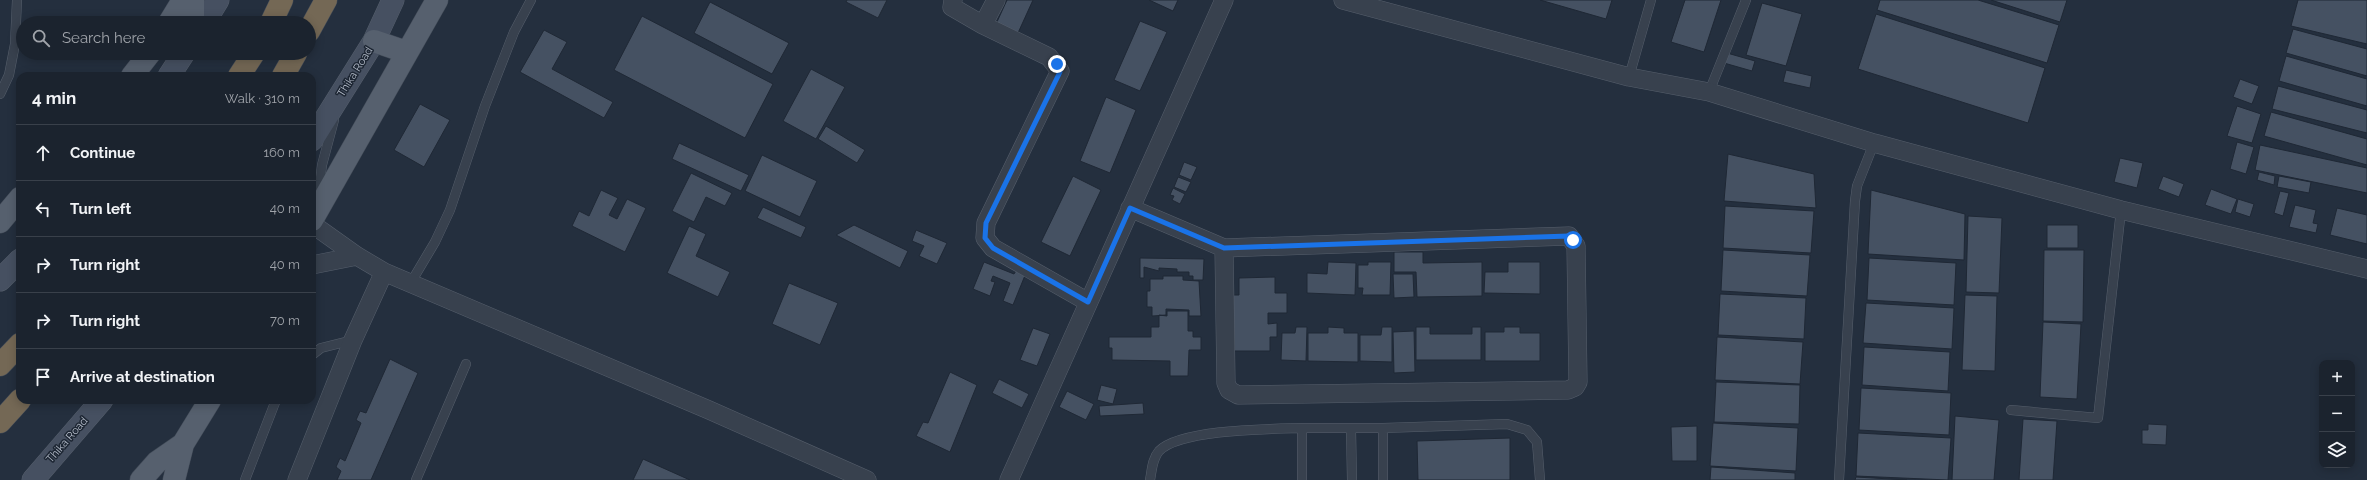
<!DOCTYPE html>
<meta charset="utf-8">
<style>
body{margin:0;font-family:Raleway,sans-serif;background:#282f3a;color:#f1f3f6}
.controls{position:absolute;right:12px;bottom:12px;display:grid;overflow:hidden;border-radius:8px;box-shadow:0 2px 10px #0003}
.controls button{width:36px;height:36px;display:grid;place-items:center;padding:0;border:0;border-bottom:1px solid #39404a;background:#1b232e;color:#f1f3f6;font:20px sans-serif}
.stop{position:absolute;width:12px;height:12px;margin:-9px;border:3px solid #1a73e8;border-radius:50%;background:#fff}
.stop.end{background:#1a73e8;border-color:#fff;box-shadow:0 1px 4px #0008}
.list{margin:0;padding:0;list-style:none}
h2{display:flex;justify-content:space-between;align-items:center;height:52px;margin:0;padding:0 16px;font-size:17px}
h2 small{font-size:13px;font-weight:400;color:#a0a4aa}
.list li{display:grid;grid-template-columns:26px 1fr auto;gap:12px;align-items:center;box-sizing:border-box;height:56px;padding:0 16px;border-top:1px solid #39404a}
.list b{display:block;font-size:15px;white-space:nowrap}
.list em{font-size:13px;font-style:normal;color:#a0a4aa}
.icon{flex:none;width:22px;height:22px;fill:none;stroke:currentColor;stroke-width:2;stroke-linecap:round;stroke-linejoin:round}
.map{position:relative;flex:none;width:2367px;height:480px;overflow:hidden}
.search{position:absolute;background:#1b232e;box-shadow:0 2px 10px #0003;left:16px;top:16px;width:300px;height:44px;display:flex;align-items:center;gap:10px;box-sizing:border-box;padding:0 14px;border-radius:22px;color:#a0a4aa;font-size:15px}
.panel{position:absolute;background:#1b232e;box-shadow:0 2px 10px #0003;left:16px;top:72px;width:300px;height:332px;border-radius:12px}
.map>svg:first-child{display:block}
.building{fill:#455162;stroke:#1f2835}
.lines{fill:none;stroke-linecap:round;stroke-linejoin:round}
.lane-casing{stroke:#565f6c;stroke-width:10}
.street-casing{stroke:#565f6c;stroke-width:19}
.secondary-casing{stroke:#565f6c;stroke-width:23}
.primary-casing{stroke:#414a57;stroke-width:23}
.highway-casing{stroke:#434c59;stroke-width:23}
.lane{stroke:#38414e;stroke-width:9}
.street{stroke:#38414e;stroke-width:18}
.secondary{stroke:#465061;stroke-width:22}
.primary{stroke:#56606e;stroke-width:22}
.highway{stroke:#746855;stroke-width:22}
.route{stroke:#1a73e8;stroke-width:5}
.labels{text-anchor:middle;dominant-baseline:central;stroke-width:3;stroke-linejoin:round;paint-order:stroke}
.street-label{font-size:11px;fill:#b4bcc9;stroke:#1d2633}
</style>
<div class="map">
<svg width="2367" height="480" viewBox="0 0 2367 480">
<rect width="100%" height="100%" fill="#242f3e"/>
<path class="building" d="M 847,0 L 887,0 L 878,18 L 846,2 Z
M 1007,0 L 1033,0 L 1018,33 L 996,24 Z
M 1149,0 L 1178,0 L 1173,11 Z
M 1540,0 L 1612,0 L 1606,19 Z
M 1685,0 L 1721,0 L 1704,52 L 1671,42 Z
M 1880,0 L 1978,0 L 2059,25 L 2047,63 L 1877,10 Z
M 1991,0 L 2067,0 L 2060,22 Z
M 2298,0 L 2367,0 L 2367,44 L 2291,26 Z
M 710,2 L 789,43 L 772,74 L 694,33 Z
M 1762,3 L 1802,14 L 1786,66 L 1746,55 Z
M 1876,14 L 2045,68 L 2028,123 L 1858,69 Z
M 642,16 L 773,84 L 745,138 L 614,70 Z
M 1140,21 L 1167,32 L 1140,91 L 1114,80 Z
M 2293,29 L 2367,49 L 2367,76 L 2286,53 Z
M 544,30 L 567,42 L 552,69 L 613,102 L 604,118 L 520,72 Z
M 1727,53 L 1755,61 L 1752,71 L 1724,63 Z
M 2286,56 L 2367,79 L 2367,106 L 2279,81 Z
M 811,69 L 845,87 L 816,139 L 783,121 Z
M 1786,70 L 1812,76 L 1810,88 L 1783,82 Z
M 2240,79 L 2259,86 L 2252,104 L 2233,97 Z
M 2278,86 L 2367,110 L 2367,133 L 2272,109 Z
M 1106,97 L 1136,110 L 1110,173 L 1080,161 Z
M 420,104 L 450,120 L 424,167 L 394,150 Z
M 2237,106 L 2261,114 L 2252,143 L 2227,136 Z
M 2271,112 L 2367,139 L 2367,165 L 2264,136 Z
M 826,126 L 865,150 L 857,163 L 818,139 Z
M 2237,142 L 2254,147 L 2246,174 L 2230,169 Z
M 679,143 L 749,175 L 741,191 L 672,159 Z
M 2260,145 L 2367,168 L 2367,193 L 2255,170 Z
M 1728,154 L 1814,174 L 1816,208 L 1724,201 Z
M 762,155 L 817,181 L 800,217 L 745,191 Z
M 2120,158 L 2143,163 L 2137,188 L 2114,182 Z
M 1184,162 L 1197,167 L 1191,180 L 1179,175 Z
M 2259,172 L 2275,176 L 2274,185 L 2257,180 Z
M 691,173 L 732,193 L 725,206 L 706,197 L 694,222 L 672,211 Z
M 1073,176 L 1101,190 L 1070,256 L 1041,242 Z
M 2163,176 L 2184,184 L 2179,197 L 2158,189 Z
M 2279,176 L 2311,182 L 2309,193 L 2277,187 Z
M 1178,177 L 1191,182 L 1186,192 L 1174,187 Z
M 1173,188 L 1185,194 L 1180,204 L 1172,200 L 1174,196 L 1170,195 Z
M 2211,189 L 2237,199 L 2231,214 L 2205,205 Z
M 601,190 L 618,198 L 609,215 L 617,219 L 627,199 L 646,208 L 625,252 L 572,226 L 579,211 L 589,216 Z
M 1871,190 L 1965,214 L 1964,260 L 1868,254 Z
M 2280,191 L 2289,193 L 2283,216 L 2274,213 Z
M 2238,199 L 2254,204 L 2250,217 L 2235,212 Z
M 2295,205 L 2316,210 L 2313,223 L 2318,224 L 2316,233 L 2289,227 Z
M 1725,206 L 1814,211 L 1811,253 L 1723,248 Z
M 763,207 L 806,227 L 801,238 L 757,218 Z
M 2337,208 L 2367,215 L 2367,244 L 2330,235 Z
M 1968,216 L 2002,218 L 1999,293 L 1966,292 Z
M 854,225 L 908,251 L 900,268 L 836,235 Z
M 2047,225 L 2078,225 L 2078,248 L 2047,248 Z
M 689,226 L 706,234 L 696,256 L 730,272 L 718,297 L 667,273 Z
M 916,230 L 947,243 L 937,264 L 919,256 L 924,246 L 912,241 Z
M 1723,250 L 1810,255 L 1807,296 L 1721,291 Z
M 2044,250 L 2084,250 L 2083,322 L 2043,321 Z
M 1394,252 L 1423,252 L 1423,263 L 1482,262 L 1482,296 L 1417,297 L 1416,272 L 1394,272 Z
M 1140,258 L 1204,259 L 1203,280 L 1193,280 L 1193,276 L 1189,276 L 1189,272 L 1177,272 L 1177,269 L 1159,268 L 1159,271 L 1144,267 L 1144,278 L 1140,278 Z
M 1869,258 L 1956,263 L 1954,305 L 1867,300 Z
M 984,262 L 1014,274 L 1017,269 L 1026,273 L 1013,305 L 1003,301 L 1010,283 L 993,276 L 991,281 L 995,282 L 990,296 L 973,289 Z
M 1328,262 L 1356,263 L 1355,295 L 1307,293 L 1307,273 L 1327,274 Z
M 1368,262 L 1391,262 L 1390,295 L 1362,295 L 1363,288 L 1358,288 L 1358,265 L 1368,265 Z
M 1508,262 L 1540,262 L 1540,294 L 1484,293 L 1485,272 L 1508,272 Z
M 1393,274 L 1413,274 L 1414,297 L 1394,298 Z
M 1163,276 L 1183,276 L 1183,280 L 1199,281 L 1201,316 L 1189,316 L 1189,310 L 1166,309 L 1166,315 L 1152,316 L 1152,307 L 1147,307 L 1147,291 L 1150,291 L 1150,279 L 1163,279 Z
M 1275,277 L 1275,293 L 1287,293 L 1287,313 L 1268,313 L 1268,324 L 1277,323 L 1277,337 L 1270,337 L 1270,351 L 1234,351 L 1232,295 L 1239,295 L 1239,278 Z
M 789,283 L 838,303 L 820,345 L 772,324 Z
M 1720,294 L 1806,298 L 1804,339 L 1718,335 Z
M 1965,295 L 1997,296 L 1995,371 L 1962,370 Z
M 1866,303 L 1954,308 L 1952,349 L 1863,343 Z
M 1167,311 L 1188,311 L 1188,331 L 1193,331 L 1193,337 L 1201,337 L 1201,350 L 1189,350 L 1188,376 L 1170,376 L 1170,361 L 1112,360 L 1112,348 L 1109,348 L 1109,337 L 1151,337 L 1151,327 L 1159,327 L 1159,315 L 1167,316 Z
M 2043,322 L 2081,324 L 2077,399 L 2040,397 Z
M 1296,327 L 1307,327 L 1306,361 L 1281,360 L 1282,333 L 1295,333 Z
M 1328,327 L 1344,328 L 1344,333 L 1358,333 L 1358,362 L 1308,361 L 1308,333 L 1328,333 Z
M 1382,327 L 1392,327 L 1392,362 L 1360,361 L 1360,335 L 1381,335 Z
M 1416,327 L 1430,327 L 1430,334 L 1472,334 L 1472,327 L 1481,327 L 1481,360 L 1416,360 Z
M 1504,327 L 1520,327 L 1520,333 L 1540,333 L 1540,361 L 1485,361 L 1485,332 L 1504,332 Z
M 1033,328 L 1050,334 L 1037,366 L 1020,360 Z
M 1414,331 L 1415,372 L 1394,373 L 1393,332 Z
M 1717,337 L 1803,342 L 1800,384 L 1715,380 Z
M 1864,347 L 1950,352 L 1948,391 L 1862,385 Z
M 390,359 L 418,373 L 371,480 L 337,480 L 341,471 L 336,467 L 340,458 L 345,461 L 361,423 L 356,420 L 360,411 L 366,413 Z
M 950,372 L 977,385 L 950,452 L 916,436 L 923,422 L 928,423 Z
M 999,379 L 1029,394 L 1022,408 L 992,393 Z
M 1716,382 L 1800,385 L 1799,424 L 1714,422 Z
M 1101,385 L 1117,389 L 1113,404 L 1097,400 Z
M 1861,388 L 1951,393 L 1949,435 L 1859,430 Z
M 1067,391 L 1094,404 L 1086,420 L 1059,407 Z
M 1143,403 L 1144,414 L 1100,416 L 1099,406 Z
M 1955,416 L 1999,420 L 1994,480 L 1952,480 Z
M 2023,419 L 2057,421 L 2053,480 L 2019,480 Z
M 1713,423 L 1798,428 L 1796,471 L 1710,466 Z
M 2148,424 L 2167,425 L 2166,445 L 2142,444 L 2142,430 L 2148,430 Z
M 1697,426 L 1697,461 L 1672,461 L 1671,427 Z
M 1858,433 L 1951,438 L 1948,480 L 1856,476 Z
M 1510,438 L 1510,480 L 1418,480 L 1417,441 Z
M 643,459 L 690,480 L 633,480 Z
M 1711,467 L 1795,473 L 1795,480 L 1710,480 Z
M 1856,477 L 1907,480 L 1855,480 Z"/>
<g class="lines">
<g class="lane-casing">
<path id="lane" d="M 1629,77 L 1651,0
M 1709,92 L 1746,0
M 0,94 L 9,75 L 15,44 L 17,0
M 318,198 L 322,165 L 334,120
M 410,284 L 435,242 L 450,210 L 485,106 L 514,32 L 531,0
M 312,355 L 321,348 L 353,340
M 2011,410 L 2098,418 L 2121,210
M 1383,428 L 1383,480
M 1351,429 L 1352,480
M 245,480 L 276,400
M 416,480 L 466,364
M 1150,480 C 1152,470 1152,459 1159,451 C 1180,429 1271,429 1302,428
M 1302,480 L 1302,428 L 1383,428 L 1507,424 L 1527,430 L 1537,442 L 1540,480
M 1839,480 L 1855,201 L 1857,186 L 1874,143"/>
</g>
<g class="street-casing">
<path id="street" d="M 953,0 L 952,7 L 983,25
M 996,0 L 983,25 L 1049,57 L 1060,71 L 986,223 L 985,238 L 993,248 L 1088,302
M 1343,0 L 1629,77 L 1709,92 L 1874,143 L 2121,210 L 2367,269
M 1130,208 L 1224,248 L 1569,236 L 1576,246 L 1578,382 L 1575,387 L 1568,390 L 1238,395 L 1229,390 L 1226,383 L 1224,248
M 312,224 L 357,256 L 384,272 L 709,410 L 867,480
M 312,265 L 357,256
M 297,480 L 353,340 L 384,272
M 1009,480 L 1224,0"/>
</g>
<g class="secondary-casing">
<path id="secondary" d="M 204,23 L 218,0
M 169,76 L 184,53
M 312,140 L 374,41 L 393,0
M 0,280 L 20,260
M 33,480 L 102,400"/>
</g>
<g class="primary-casing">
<path id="primary" d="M 169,23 L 183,0
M 193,23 L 193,0
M 374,41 L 406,52
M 132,76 L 150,53
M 312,220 L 437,0
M 0,222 L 20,198
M 141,480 L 157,462 L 183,444 L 210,400
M 174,480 L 183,444"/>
</g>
<g class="highway-casing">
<path id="highway" d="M 271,23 L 282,0
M 309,31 L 326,0
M 239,76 L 254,53
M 283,76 L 296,53
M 0,365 L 20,344
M 0,422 L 20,400"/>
</g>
<use href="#lane" class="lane"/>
<use href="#street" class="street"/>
<use href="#secondary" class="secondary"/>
<use href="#primary" class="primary"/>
<use href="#highway" class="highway"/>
</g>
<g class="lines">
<path class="route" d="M 1057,64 L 1060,72 L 986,223 L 985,238 L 993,248 L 1088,302 L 1130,208 L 1224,248 L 1569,236 L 1573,240"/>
</g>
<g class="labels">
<g class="street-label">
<text transform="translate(355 72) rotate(-58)">Thika Road</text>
<text transform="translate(67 440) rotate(-49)">Thika Road</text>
</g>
</g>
</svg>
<div class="controls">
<button>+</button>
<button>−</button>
<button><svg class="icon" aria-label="layers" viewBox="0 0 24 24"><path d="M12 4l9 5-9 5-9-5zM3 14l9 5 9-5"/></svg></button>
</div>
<div class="stop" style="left:1573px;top:240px"></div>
<div class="stop end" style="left:1057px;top:64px"></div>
<div class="search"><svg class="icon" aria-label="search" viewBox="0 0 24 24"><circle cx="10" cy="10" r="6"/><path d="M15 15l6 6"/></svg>Search here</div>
<section class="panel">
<h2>4 min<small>Walk · 310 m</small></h2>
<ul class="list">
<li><svg class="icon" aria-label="ahead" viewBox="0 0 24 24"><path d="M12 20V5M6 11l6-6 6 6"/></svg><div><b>Continue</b></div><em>160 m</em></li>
<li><svg class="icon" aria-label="left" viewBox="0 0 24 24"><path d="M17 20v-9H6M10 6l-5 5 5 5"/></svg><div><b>Turn left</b></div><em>40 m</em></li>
<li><svg class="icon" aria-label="right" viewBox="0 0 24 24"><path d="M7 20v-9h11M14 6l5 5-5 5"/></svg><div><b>Turn right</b></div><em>40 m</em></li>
<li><svg class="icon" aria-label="right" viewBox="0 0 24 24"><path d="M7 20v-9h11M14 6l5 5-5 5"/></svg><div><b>Turn right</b></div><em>70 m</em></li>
<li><svg class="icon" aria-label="arrive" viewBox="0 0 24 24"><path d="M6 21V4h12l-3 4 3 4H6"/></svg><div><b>Arrive at destination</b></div></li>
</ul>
</section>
</div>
